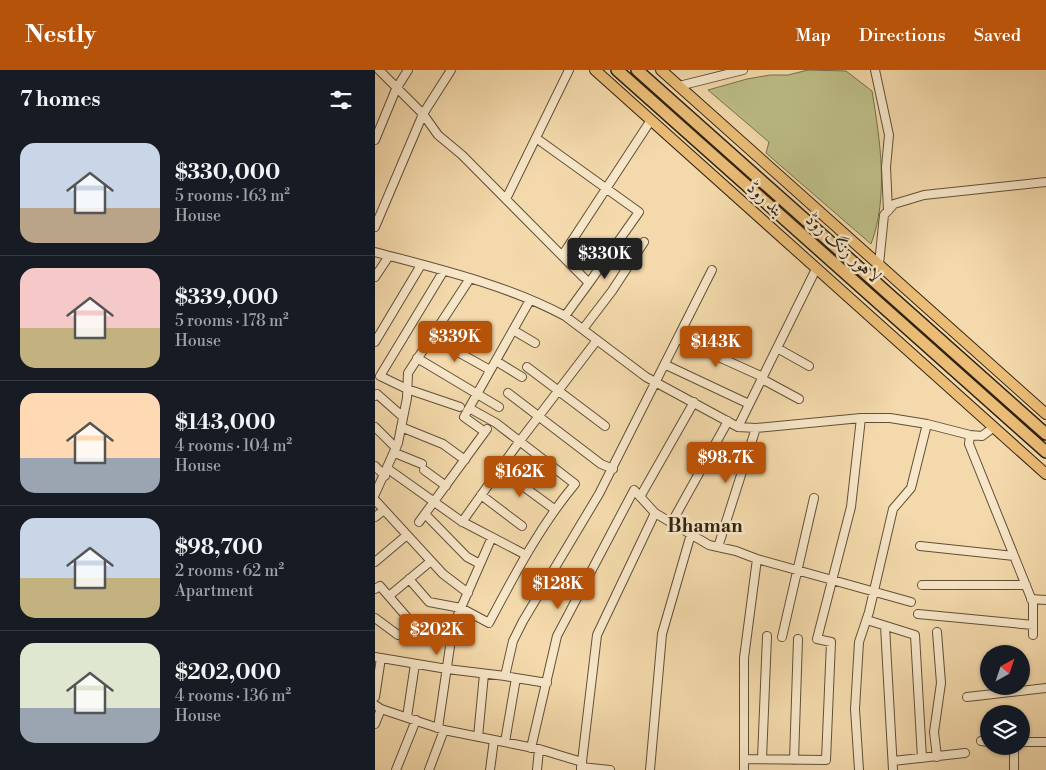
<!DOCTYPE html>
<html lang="en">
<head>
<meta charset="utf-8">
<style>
  :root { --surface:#171b24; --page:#242831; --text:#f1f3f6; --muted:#9ea1a6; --line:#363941; --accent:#b45309 }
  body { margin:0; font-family:"Libre Bodoni",Amiri,serif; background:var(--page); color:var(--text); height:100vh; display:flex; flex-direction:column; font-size:19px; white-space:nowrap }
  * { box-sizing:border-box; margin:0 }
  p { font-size:16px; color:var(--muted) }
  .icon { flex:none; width:28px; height:28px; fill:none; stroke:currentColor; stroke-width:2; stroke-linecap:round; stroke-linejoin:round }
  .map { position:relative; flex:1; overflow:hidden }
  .drawer { display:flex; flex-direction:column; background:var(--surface); width:375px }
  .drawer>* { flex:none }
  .needle { width:32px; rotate:40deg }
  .controls { position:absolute; left:605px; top:575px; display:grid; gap:10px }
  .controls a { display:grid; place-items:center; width:50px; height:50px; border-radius:50%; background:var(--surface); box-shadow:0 1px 4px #0004; font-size:25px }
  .price { position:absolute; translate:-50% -42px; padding:0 11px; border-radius:5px; background:var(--accent); color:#fff; font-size:16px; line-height:32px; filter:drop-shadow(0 1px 2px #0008) }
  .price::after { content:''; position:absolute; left:50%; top:30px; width:15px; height:11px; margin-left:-8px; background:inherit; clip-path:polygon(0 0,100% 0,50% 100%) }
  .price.active { background:#222; color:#fff }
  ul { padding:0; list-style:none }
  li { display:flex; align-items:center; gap:15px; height:125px; padding:0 20px }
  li+li { border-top:1px solid var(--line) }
  li span { display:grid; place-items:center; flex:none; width:140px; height:100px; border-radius:15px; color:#555 }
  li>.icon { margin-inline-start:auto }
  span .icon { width:60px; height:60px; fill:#fffc; stroke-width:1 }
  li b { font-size:21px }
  h2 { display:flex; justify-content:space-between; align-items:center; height:60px; padding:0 20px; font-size:21px }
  header { display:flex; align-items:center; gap:30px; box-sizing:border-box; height:70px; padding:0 25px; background:var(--accent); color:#fff }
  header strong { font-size:24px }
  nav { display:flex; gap:28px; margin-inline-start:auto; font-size:18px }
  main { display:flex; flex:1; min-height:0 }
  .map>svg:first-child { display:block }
  .green { fill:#bebe87; stroke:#76704c }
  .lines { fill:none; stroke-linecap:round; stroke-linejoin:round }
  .minor-casing { stroke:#605038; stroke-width:10 }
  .major-casing { stroke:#2f2312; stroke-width:12 }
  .highway-casing { stroke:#2f2312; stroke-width:14 }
  .minor { stroke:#f7e6c8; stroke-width:8 }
  .major { stroke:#eabc76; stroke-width:10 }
  .highway { stroke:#eabc76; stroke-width:11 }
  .labels { text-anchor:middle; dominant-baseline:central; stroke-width:5; stroke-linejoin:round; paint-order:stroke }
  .street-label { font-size:18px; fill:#2f2312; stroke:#f7e6c8 }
  .neighbourhood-label { font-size:19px; font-weight:bold; fill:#2f2312; stroke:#f7e6c8 }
</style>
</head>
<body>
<header>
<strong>Nestly</strong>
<nav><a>Map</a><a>Directions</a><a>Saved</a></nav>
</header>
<main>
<section class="drawer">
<h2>7 homes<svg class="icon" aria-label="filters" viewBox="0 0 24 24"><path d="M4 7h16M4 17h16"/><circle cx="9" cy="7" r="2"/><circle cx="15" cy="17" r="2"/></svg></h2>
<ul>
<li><span style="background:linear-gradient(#c9d6e8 65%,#b9a48a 0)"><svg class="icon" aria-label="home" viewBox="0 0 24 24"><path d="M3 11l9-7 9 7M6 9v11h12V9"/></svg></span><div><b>$330,000</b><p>5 rooms · 163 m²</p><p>House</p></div></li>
<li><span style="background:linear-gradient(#f6c9c9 60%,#c2b280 0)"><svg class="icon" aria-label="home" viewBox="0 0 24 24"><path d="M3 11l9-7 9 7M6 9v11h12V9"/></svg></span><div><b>$339,000</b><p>5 rooms · 178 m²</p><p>House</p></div></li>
<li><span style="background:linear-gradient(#ffd9b3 65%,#9aa5b1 0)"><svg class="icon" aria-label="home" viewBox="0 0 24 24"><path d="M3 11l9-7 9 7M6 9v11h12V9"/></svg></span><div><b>$143,000</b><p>4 rooms · 104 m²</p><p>House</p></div></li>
<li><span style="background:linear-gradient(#c9d6e8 60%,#c2b280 0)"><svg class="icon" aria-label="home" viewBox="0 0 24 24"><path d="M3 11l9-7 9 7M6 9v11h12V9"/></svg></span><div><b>$98,700</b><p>2 rooms · 62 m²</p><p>Apartment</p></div></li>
<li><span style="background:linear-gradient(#dfe7d0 65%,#9aa5b1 0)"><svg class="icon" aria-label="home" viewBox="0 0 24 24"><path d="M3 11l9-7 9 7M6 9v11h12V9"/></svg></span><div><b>$202,000</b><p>4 rooms · 136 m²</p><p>House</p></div></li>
</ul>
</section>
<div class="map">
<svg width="671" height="700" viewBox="0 0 671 700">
  <rect width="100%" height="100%" fill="#f3d9ab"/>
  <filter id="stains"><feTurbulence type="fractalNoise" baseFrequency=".004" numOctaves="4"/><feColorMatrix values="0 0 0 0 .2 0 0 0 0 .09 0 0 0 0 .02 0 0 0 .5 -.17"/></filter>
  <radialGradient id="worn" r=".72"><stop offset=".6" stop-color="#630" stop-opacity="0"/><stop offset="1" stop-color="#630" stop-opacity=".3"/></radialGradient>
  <!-- green -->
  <path class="green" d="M433,0L471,1L497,21C505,70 514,126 496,174L391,83L394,72L333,20L372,9L395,5H413Z"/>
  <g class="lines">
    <defs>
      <path id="minor" d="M4,0L48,44L63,65L87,85L214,213L190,246
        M500,0L514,65L511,97L513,141
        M304,16L368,0
        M161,68L264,142L214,213
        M0,70L21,19L33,0
        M131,129L194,0
        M0,157L48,44L76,0
        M0,182C64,199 132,215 190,246L271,307L363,357L381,358L486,348H515L552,354L595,365L594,374L658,533V565
        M187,186L276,50
        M504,194L509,145L519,134L549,125L671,112
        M68,202L5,306L32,319L85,337
        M0,207L14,186
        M208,259L237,221L269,172
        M138,260L160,273
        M56,267L115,300
        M304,269L388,307
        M0,272L46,195
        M402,278L434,296
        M42,288L124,337
        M121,291L147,307
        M291,295L374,334
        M152,297L230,356
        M387,309L424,329
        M133,323L226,394L238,399
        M0,326L2,324L28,347
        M0,357L21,378
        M26,357L68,374L90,390
        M363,357L441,199
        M110,362L89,347L155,230
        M595,365L607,366L619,357
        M20,383L47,394
        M0,396L10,406
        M13,399L86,451L151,485
        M125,399L179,439
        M49,400L71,416
        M0,424L23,373L32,328L33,303L94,210
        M106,425L147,456
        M265,427L319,332
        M0,430L68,504L93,523
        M50,444L92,487L105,494
        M0,447L9,440
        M44,452L112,359
        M87,452L144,372L222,270
        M297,452L353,351
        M545,476L639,486
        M343,477L381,358
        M382,489L536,532
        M0,492L32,465
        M34,509L54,532L86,538L114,553C140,504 165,456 200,414L121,353L94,338
        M547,515H651
        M0,519L5,516L37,553
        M14,526L56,491
        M656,529L671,530
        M543,544L658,555
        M0,548L23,565L76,572
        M492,550L540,565L547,688
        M510,556L518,700
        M407,567L439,428
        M0,587L72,599L130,606
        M141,608L172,613
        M0,627L6,588
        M592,627L671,618
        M0,635L6,639L69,660L164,679L207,692
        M32,647L40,594
        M0,654L6,639
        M63,658L78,556L117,467
        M103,667L109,604
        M606,671L614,672
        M130,672L141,608L130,606L138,571L148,551L224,424L337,200
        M646,672H671
        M156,678L182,566L259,420L280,443L334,475L361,481L382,489L369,588V700
        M562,687L559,662L566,613L562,562
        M369,689L451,690L456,572L442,569L476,437L486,348
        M387,689L392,566
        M419,690L423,569
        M518,691L590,683
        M206,697L235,700
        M21,700L41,650
        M54,700L69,660
        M115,700L119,670
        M162,700L164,679
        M206,700L222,565L280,443
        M275,700L287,564L316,464
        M484,700L480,639L484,572L494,542L518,439L536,418L552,354
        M639,700V676"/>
      <path id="major" d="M220,0L671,404
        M286,0L671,344"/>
      <path id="highway" d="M242,0L671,382
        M262,0L671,364"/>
    </defs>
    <!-- minor casing -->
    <use href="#minor" class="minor-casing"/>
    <!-- major casing -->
    <use href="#major" class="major-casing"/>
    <!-- highway casing -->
    <use href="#highway" class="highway-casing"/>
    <!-- minor -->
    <use href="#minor" class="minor"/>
    <!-- major -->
    <use href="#major" class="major"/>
    <!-- highway -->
    <use href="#highway" class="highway"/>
  </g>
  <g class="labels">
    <!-- street labels -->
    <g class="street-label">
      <text transform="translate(390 129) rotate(42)">بند روڈ</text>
      <text transform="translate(468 178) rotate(42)">لاہور رنگ روڈ</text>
    </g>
    <!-- neighbourhood labels -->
    <g class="neighbourhood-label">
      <text x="330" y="456">Bhaman</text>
    </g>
  </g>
  <rect width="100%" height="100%" filter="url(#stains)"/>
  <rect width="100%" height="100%" fill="url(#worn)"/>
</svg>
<div class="controls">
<a><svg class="needle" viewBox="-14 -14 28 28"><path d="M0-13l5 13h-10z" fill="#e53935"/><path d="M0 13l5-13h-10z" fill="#9ea1a6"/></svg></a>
<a><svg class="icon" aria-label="layers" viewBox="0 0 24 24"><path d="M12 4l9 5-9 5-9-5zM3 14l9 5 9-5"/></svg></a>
</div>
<b class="price active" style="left:230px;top:210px">$330K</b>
<b class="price" style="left:80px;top:293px">$339K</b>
<b class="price" style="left:341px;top:298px">$143K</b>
<b class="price" style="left:351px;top:414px">$98.7K</b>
<b class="price" style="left:145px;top:428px">$162K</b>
<b class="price" style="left:183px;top:540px">$128K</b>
<b class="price" style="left:62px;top:586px">$202K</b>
</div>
</main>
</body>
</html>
